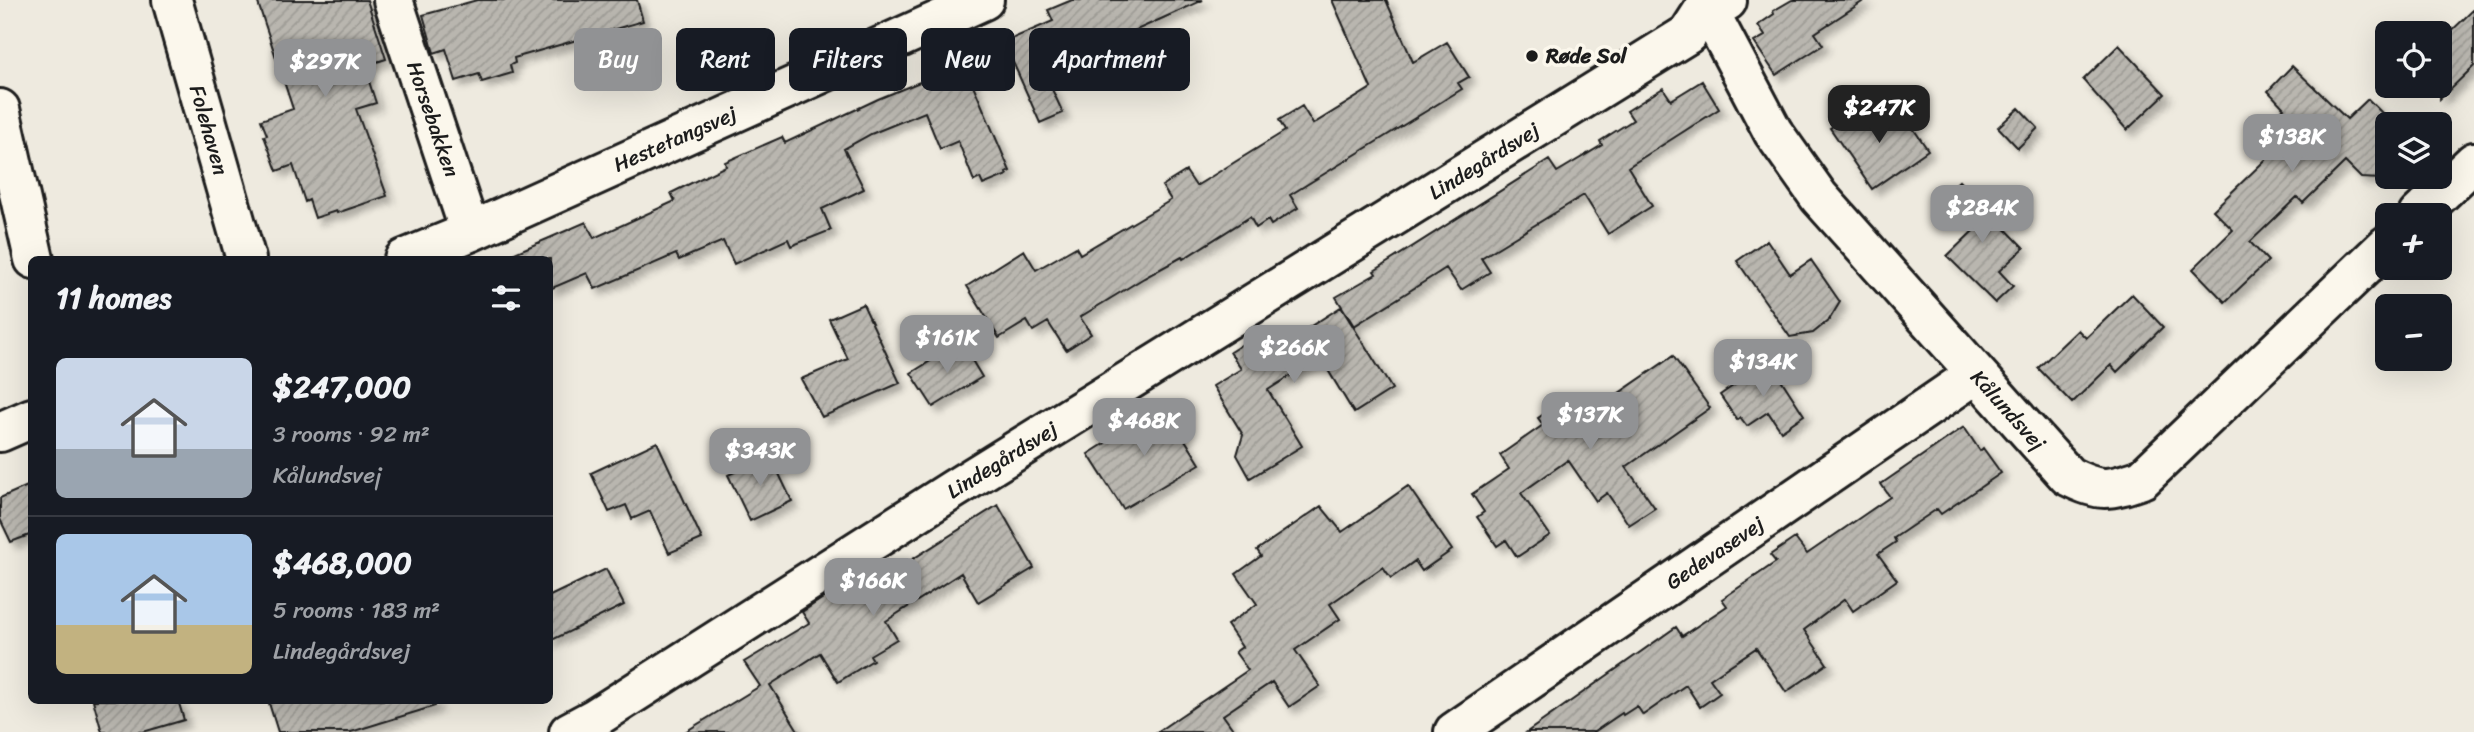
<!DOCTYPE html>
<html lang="en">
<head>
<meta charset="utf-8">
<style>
  :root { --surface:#171b24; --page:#20242c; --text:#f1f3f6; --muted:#9ea1a6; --line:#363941; --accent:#919294 }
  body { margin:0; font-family:Sriracha,sans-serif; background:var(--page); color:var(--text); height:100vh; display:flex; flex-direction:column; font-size:26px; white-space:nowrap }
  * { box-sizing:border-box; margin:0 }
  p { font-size:23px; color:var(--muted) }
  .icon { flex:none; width:38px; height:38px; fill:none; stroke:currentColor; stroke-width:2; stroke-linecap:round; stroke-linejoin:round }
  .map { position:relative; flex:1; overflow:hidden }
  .panel { position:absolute; left:28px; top:256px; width:525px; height:448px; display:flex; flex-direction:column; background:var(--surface); border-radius:10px; box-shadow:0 7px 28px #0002 }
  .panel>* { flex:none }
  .banner { position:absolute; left:574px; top:28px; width:665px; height:63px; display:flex; gap:14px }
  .buttons { position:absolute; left:2375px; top:21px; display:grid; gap:14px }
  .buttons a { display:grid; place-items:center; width:77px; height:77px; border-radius:10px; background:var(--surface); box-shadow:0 7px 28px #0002; font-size:35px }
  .price { position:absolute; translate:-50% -60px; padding:0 16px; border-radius:14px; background:var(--accent); color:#fff; font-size:23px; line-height:46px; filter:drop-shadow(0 2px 4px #0008) }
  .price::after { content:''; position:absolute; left:50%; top:42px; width:21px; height:16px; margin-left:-10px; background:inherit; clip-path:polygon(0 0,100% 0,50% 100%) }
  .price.on { background:#222; color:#fff }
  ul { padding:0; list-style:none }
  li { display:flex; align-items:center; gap:21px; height:175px; padding:0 28px }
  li+li { border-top:2px solid var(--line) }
  li span { display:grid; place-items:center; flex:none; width:196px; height:140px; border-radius:10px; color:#555 }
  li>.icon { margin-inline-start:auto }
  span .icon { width:84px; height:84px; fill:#fffc; stroke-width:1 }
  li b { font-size:30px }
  h2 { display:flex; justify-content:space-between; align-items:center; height:84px; padding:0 28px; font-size:30px }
  .chip { padding:0 24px; border-radius:10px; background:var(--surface); box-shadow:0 7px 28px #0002; font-size:24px; line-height:63px }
  .chip.on { background:var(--accent); color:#fff }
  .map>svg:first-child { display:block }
  .building { fill:url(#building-hatch); stroke:#1c1c1c; stroke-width:2; filter:url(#shadow) }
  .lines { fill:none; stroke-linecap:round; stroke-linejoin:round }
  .minor-casing { stroke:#1c1c1c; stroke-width:44 }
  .minor { stroke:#fbf7ec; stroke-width:38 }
  .poi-dot { fill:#1c1c1c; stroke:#fbf7ec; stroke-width:2.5 }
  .labels { text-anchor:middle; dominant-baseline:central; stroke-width:7; stroke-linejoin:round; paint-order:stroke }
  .poi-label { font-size:21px; font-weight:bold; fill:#1c1c1c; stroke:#fbf7ec; text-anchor:start }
  .street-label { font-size:21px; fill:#1c1c1c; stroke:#fbf7ec }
</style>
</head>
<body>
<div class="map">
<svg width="2474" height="732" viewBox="0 0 2474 732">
  <defs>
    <pattern id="building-hatch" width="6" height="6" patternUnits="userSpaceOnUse" patternTransform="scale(1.75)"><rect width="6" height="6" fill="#b9b6af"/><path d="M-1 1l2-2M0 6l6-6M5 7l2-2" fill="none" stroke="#9e9c96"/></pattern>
    <filter id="shadow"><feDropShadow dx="6" dy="6" stdDeviation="3.5" flood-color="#0004"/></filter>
  </defs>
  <rect width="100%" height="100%" fill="#eeeadf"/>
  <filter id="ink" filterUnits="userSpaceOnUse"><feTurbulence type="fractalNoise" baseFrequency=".0143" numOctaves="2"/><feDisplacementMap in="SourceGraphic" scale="14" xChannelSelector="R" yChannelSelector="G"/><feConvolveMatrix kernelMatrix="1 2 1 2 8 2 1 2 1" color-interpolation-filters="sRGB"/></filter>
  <g filter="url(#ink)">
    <!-- building -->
    <path class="building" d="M257,0H367L386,59L364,66L376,103L356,109L387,196L337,213L336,211L315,218L309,200L305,202L293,165L277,171L264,136L267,135L261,120L293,109Z
      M477,0H637L643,21L514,58L515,63L510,65L512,73L482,82L479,74L456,81L446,49L434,53L423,15Z
      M1072,0H1203L1092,50L1095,57L1039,82L1051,87L1063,113L1040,123L1004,42L1053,21L1048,10Z
      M1332,0H1386L1413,62L1447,42L1469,77L1458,83L1462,89L1290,195L1298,208L1271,225L1268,220L1256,228L1250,217L1183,259L1182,257L1144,278L1080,317L1091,334L1066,350L1048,322L1033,331L1027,321L999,338L967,286L1024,250L1036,270L1076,247L1080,254L1171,200L1162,186L1186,171L1196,186L1285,131L1279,120L1302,106L1313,124L1371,88Z
      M1792,0H1865L1815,33L1823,45L1776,75L1754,42L1765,36L1758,25L1774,14L1773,11Z
      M2474,9V66L2440,99V42Z
      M2119,45L2165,94L2127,130L2083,80Z
      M964,64L1010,171L1006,173L1007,175L983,185L980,178L974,181L958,141L940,149L925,112L871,134L844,149L864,189L822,209L831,230L791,246L788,239L734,264L723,241L679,260L676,254L595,289L587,273L550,289V259H501L586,222L594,238L675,201L671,193L726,166L725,162L782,137L785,143L878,99Z
      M2292,66L2347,119L2368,99L2387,118V143L2381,149V179L2361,178L2345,162L2303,203L2297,197L2250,242L2268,261L2225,302L2193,269L2233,230L2213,210L2283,143L2266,125L2284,108L2268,91Z
      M1702,81L1719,109L1628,167L1652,206L1608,234L1584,195L1481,258L1490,272L1461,290L1446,268L1354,326L1336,297L1376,274L1374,271L1549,160L1557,172L1602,145L1600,141L1633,120L1627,111L1663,88L1671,100Z
      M1899,108L1928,150L1872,189L1830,128L1857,110L1869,128Z
      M2019,108L2038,128L2018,148L1998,127Z
      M1959,181L2024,248L1999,271L2013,286L1995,303L1947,256L1974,230L1943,196Z
      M1767,240L1790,274L1811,260L1840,302L1829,320L1813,333L1790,337L1737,261Z
      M2132,294L2163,327L2117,372L2111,365L2072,403L2038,368L2078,330L2086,338Z
      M863,304L900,383L822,417L801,379L848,359L829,319Z
      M1341,307L1392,389L1354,413L1320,357L1268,390L1302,446L1250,478L1237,455L1243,435L1213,386L1241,369L1230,352L1255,336L1267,354Z
      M961,342L982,377L933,407L911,373Z
      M1673,356L1710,408L1626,467L1655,508L1629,525L1607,493L1596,501L1568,460L1521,493L1550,535L1517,557L1506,540L1497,546L1477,517L1484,512L1472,494L1509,469L1500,455L1543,425L1538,418L1573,394L1587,415Z
      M1769,361L1804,415L1781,431L1768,412L1747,426L1740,417L1737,420L1720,395Z
      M1164,406L1200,464L1123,509L1088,454Z
      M1964,427L1980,451L1983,448L2001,473L1941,514L1937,509L1894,538L1896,542L1878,554L1897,580L1853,611L1845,599L1804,630L1827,664L1786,692L1756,648L1710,679L1720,693L1700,707L1686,685L1643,715L1637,706L1623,715L1622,713L1594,732H1527L1676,627L1682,636L1727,606L1722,599L1776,562L1770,555L1795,538L1807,554L1890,497L1881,484Z
      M657,442L702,539L669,553L650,511L632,519L626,505L609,512L591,473Z
      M770,455L792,501L750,521L728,475Z
      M32,484V534L11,542L0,519V498Z
      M1408,486L1452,550L1422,571L1415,561L1391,578L1383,567L1330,604L1340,619L1295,650L1320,686L1289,707L1272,682L1223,715L1235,732H1157L1248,670L1235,652L1242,647L1227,625L1257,604L1236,574L1261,556L1257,550L1321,506L1342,532Z
      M998,505L1034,568L978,602L961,573L886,621L897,639L870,655L873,660L838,682L820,653L770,685L799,732H685L760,686L744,662L809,623L802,612L837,589L845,602Z
      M606,569L624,605L550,641V596Z
      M93,700H178L184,720L143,732H102Z
      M268,700H435V706L351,732H278Z"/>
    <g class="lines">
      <defs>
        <path id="minor" d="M172,0L246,259
          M393,0L470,232
          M1727,1L1707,7L1773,132L1819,197L2068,476C2101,493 2109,490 2142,479L2387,245
          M0,109L34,259
          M2418,215L2474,162
          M404,259L470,232L984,0
          M0,432L32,418
          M569,732L595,718L954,489L1688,34L1710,0
          M1454,732L1976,374"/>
      </defs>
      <!-- minor casing -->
      <use href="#minor" class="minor-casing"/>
      <!-- minor -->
      <use href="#minor" class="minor"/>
    </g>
  </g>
  <!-- markers -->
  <circle class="poi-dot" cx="1532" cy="56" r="7"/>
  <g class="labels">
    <!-- poi labels -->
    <g class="poi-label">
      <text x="1546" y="56">Røde Sol</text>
    </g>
    <!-- street labels -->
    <g class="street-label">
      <text transform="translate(433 119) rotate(71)">Horsebakken</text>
      <text transform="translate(209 130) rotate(74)">Folehaven</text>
      <text transform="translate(675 139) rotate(-24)">Hestetangsvej</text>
      <text transform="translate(1484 161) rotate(-32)">Lindegårdsvej</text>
      <text transform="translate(2008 410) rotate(48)">Kålundsvej</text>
      <text transform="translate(1002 460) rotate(-32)">Lindegårdsvej</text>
      <text transform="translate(1715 553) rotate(-34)">Gedevasevej</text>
    </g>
  </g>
</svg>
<div class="buttons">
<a><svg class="icon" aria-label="locate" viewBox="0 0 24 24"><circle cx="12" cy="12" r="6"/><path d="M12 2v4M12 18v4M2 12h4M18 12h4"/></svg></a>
<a><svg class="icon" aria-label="layers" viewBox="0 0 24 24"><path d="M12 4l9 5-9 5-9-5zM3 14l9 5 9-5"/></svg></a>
<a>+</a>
<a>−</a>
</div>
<b class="price" style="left:325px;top:99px">$297K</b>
<b class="price on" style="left:1879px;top:145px">$247K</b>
<b class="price" style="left:2292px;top:174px">$138K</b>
<b class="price" style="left:1982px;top:245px">$284K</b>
<b class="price" style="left:947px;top:375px">$161K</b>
<b class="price" style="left:1294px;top:385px">$266K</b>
<b class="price" style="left:1763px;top:399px">$134K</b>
<b class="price" style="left:1590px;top:452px">$137K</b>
<b class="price" style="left:1144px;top:458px">$468K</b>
<b class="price" style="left:760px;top:488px">$343K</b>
<b class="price" style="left:873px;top:618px">$166K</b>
<div class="banner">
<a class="chip on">Buy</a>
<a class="chip">Rent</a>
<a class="chip">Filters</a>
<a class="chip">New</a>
<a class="chip">Apartment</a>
</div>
<section class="panel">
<h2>11 homes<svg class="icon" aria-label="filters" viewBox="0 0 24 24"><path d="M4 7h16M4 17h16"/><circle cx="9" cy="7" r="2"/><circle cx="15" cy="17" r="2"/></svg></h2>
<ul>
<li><span style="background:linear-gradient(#c9d6e8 65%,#9aa5b1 0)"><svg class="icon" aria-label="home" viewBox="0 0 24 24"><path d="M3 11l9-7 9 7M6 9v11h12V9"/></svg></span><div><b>$247,000</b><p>3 rooms · 92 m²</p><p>Kålundsvej</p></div></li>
<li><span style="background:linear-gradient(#a9c7e8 65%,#c2b280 0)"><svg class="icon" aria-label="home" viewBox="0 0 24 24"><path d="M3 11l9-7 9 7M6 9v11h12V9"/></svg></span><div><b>$468,000</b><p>5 rooms · 183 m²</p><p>Lindegårdsvej</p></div></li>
</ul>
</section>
</div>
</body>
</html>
